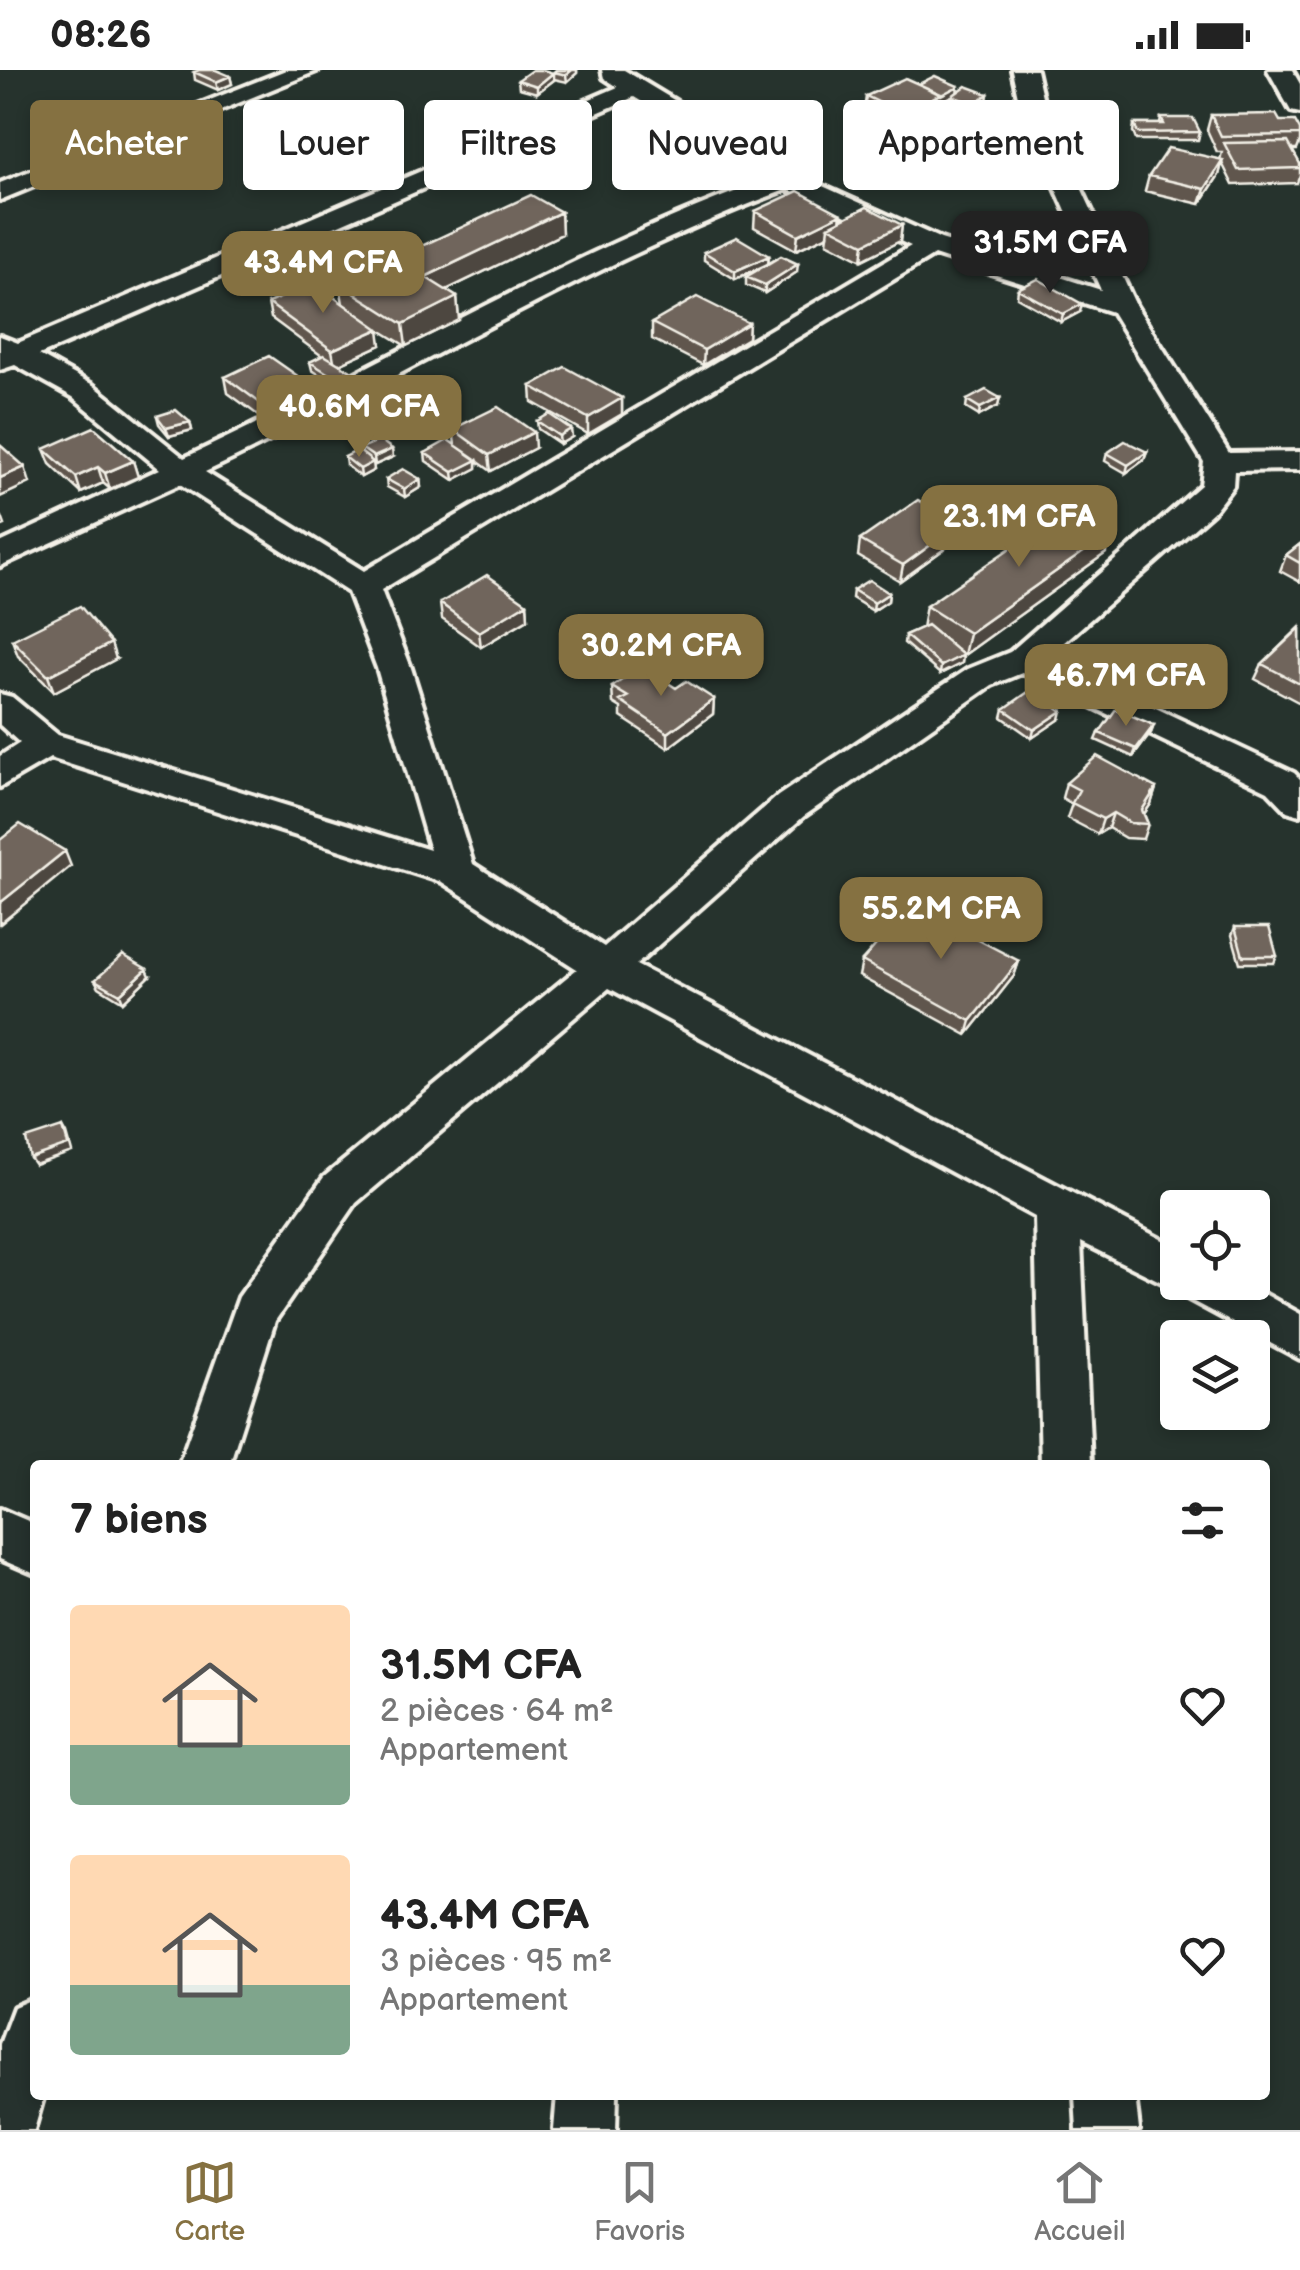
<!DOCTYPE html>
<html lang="fr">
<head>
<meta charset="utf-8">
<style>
  :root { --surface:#fff; --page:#f6f6f6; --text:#222; --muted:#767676; --line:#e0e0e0; --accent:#857141 }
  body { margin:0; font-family:"Balsamiq Sans",sans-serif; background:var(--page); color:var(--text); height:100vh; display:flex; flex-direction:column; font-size:38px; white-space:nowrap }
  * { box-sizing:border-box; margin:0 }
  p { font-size:32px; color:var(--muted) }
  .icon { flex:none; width:55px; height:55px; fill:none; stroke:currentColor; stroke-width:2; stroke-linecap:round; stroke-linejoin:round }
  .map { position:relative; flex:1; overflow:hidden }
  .sheet { position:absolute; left:30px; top:1390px; width:1240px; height:640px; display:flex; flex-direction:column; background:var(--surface); border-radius:10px; box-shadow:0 5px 15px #0003 }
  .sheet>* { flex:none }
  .banner { position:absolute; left:30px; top:30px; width:1240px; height:90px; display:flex; gap:20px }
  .tools { position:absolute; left:1160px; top:1120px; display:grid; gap:20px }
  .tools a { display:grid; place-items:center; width:110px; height:110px; border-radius:10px; background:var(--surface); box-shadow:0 5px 15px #0003; font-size:50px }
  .price { position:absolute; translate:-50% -85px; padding:0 22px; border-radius:20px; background:var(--accent); color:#fff; font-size:32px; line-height:65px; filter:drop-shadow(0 2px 5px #0008) }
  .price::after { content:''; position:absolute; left:50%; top:60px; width:30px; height:22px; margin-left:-15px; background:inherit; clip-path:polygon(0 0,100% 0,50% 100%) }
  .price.selected { background:#222; color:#fff }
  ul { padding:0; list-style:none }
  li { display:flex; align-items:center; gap:30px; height:250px; padding:0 40px }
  li span { display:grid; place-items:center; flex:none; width:280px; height:200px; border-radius:10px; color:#555 }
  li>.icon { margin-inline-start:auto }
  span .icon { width:120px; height:120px; fill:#fffc; stroke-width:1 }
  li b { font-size:42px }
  h2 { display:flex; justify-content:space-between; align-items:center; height:120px; padding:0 40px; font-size:42px }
  .chip { padding:0 35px; border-radius:10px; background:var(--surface); box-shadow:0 5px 15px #0003; font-size:35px; line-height:90px }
  .chip.selected { background:var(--accent); color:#fff }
  .status { display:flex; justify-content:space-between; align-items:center; height:70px; padding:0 50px; background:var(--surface); direction:ltr }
  .status svg { height:28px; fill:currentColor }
  .menu { display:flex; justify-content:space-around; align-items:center; height:140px; border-top:2px solid var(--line); background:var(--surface); font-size:28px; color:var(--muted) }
  .menu a { display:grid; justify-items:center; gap:5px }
  .menu .selected { color:var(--accent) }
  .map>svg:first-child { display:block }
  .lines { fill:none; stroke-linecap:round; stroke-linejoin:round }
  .minor-casing { stroke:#f4f1e8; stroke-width:8 }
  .minor { fill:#26332d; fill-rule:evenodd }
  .wall { fill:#60574e; stroke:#f4f1e8; stroke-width:2.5 }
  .shaded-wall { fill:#4e4740; stroke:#f4f1e8; stroke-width:2.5 }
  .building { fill:#70655b; stroke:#f4f1e8; stroke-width:2.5 }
</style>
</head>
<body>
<div class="status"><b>08:26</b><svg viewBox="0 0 49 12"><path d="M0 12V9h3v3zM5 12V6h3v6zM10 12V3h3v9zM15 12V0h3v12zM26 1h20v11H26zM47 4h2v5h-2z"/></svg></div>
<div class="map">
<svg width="1300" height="2060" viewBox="0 0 1300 2060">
  <rect width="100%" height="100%" fill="#26332d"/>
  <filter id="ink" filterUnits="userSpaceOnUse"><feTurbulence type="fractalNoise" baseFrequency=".01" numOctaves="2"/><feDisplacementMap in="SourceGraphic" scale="20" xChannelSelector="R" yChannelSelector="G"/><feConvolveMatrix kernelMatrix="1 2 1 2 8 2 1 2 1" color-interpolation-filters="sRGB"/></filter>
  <g filter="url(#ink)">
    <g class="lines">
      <defs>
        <path id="minor" d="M286,0H319L0,130V113Z
          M602,0H624L798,105L941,169L1101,220L1021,40L1012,0H1036L1045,40L1136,236L1229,383L1300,382V400L1234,401L1233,416L1213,442L1047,587L1294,703L1300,709V745L1287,741L1268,721L1022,603L992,615L804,746L636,895L1178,1178V1212H1243L1300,1244V1289L1183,1226L1180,1221L1081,1172L1091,1395H1041L1035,1147L609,918L356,1133L275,1251L229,1395H179L239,1227L324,1107L577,899L442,812L50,688L0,717V686L20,673L0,655V624L12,627L58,665L430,780L377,598L348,522L180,414L0,496V473L160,399L73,327L15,295L0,300V266L18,273L618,17L604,8ZM634,27L769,109C566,182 380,297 184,388L93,315L39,285ZM788,119L911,176L364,501L205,402C400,310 586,194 788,119ZM934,185L1112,242L1204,392L1201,415L1010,582L968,599L778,726L604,877L473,794L411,598L381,520Z
          M1268,0H1292L1300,14V43L1291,41Z
          M0,1439L35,1454V1504L0,1489Z
          M35,1928V2025H44L34,2060H0V1974L14,1937Z
          M557,2025H617L616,2060H554Z
          M1075,2025H1135L1139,2060H1077Z"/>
      </defs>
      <!-- minor casing -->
      <use href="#minor" class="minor-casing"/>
      <!-- minor -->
      <use href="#minor" class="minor"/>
    </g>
    <!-- wall -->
    <path class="wall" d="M556,0H577V3L567,12L554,9V2Z
      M194,2L230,6L232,14L218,20L195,10Z
      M518,10H554L537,23L519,18Z
      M919,14L957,22L987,32L973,41L951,34L952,27L940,32L939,39L899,58L864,41L866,26Z
      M1211,45L1280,51L1300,60V72L1297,80H1292L1300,94V105L1297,113L1233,115L1222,93L1219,105L1200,134L1145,121L1149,106L1220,90L1222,82H1217L1207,60Z
      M1161,48L1200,62L1198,70H1136L1133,62L1134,54H1160Z
      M755,141L841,144L840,151L902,155L900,171L862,190L827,172L828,165L796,180L754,157Z
      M561,142L562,164L446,220L457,228L459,250L406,276L378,259L381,275L339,294L354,303L356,311L342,319L312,300L310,292L322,286L271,248L268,233L343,234L340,214Z
      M704,182L769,186L768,194L735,209L704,190Z
      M797,202L765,223L746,215V207Z
      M1018,219L1080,242L1061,252L1017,227Z
      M652,253H749L748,268L703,295L652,269Z
      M225,307L312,316L315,332L270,354L228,323Z
      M531,316L622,328V344L588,364L532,332Z
      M1000,328L998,336L979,346L966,338L967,330Z
      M157,346L190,352L192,360L169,366L159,354Z
      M537,351L572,367L560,374L538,359Z
      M453,359L535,378L491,401L477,391V398L454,410L426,391L425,383L455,375Z
      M361,378L393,387L375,395L373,394L374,400L361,407L346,395L345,387L362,384Z
      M44,379L133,391L138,407L110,419L103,413L81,423L50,394Z
      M1147,382L1144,390L1126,403L1105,391L1107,383Z
      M386,409H420L421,417L405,427L387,417Z
      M961,453L958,469L900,511L858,486L860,470Z
      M1300,474V512L1280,501L1286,485Z
      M1106,483L964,585L960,582L963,585L962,593L940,604L904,573L905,565L922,558L926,536Z
      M853,520L889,523L888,531L873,541L852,528Z
      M440,533H527L528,549L481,577L442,549Z
      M1300,557V633L1255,609L1262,594Z
      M12,570L116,589L54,622L18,586Z
      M612,617L676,618L714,629L713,644L668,678L621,647V638L613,633Z
      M1004,639L1060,649L1032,668L1002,647Z
      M1154,655L1151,663L1133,687L1096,670L1099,663Z
      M1066,713L1156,718L1151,734L1144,744L1148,754L1143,769L1125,768L1108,758L1098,764L1067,748L1072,734L1062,728Z
      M1235,857L1277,886L1274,893H1240L1232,865Z
      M862,891H1019L1014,906L967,965L859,906Z
      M150,906L123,932L99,917L95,910Z"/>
    <!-- shaded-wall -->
    <path class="shaded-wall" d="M572,0H577V3L567,12L566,5Z
      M553,3L554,10L537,23V16Z
      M230,6L232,14L218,20L216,12Z
      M958,16L957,24L940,32L939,39L899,58L901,43Z
      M988,24L987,32L973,41L974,34Z
      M1223,90L1219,105L1200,134L1205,119Z
      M561,142L562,164L440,223L425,207Z
      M841,144L839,160L829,156L828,165L796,180L798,165Z
      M902,155L900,171L862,190L864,174Z
      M769,186L768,194L735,209V201Z
      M798,194L797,202L765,223V215Z
      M457,227L459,250L406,276L403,254Z
      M1082,234L1080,242L1061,252L1063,244Z
      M749,253L748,268L703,295L704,280Z
      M379,259L381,275L335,296L332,280Z
      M354,303L356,311L342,319L340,311Z
      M312,316L315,332L270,354L267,338Z
      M622,328V344L588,364V348Z
      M1000,328L998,336L979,346L980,338Z
      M190,352L192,360L169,366L166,358Z
      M571,359L572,367L560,374L559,366Z
      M534,362L535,378L491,401L489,385Z
      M392,379L393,387L375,395L374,387Z
      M1147,382L1144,390L1126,403L1128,395Z
      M477,390V398L454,410L453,402Z
      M133,391L138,407L110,419L105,403Z
      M373,392L374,400L361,407L360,399Z
      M25,397L30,413L0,427V408Z
      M98,397L103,413L81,423L76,407Z
      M420,409L421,417L405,427L404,419Z
      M2,447L5,455L0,457V448Z
      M961,453L958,469L900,511L903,495Z
      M1113,461L1106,483L964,585L969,563Z
      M889,523L888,531L873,541L874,533Z
      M527,533L528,549L481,577L479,562Z
      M111,573L116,589L54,622L48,606Z
      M963,585L962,593L940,604L941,596Z
      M714,629L713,644L668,678V663Z
      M1062,641L1060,649L1032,668L1034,660Z
      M1154,655L1151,663L1133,687L1136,679Z
      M1156,718L1151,734L1136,755L1142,740Z
      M1113,743L1108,758L1098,764L1103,749Z
      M65,781L71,796L0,854V833Z
      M1019,891L1014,906L967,965L971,951Z
      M147,899L150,906L123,932L120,924Z
      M63,1057L67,1064L72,1082L35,1095L30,1088Z"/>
    <!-- building -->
    <path class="building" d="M199,0H216L230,6L216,12L194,2Z
      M532,0H543L553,3L537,16L518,10Z
      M556,0H572L566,5L554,2Z
      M935,6L958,16L941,25L919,14Z
      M905,8L941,24L901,43L866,26Z
      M966,16L988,24L974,34L952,26Z
      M1276,44L1280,51H1295L1300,60V65L1221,66L1211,45Z
      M1161,48H1193L1200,62L1138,63L1134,54H1164Z
      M1288,72L1300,94V98L1238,100L1224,73Z
      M1168,78L1223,90L1205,119L1149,106Z
      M798,121L841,144L798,165L755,141Z
      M531,125L561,142L425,207L457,227L403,254L340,214Z
      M867,137L902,155L864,174L829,156Z
      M737,167L769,186L735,201L704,182Z
      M781,186L798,194L765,215L746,207Z
      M1038,209L1082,234L1063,244L1018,219Z
      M314,213L379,259L332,280L268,233Z
      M697,227L749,253L704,280L652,253Z
      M324,285L354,303L340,311L310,292Z
      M269,286L312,316L267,338L225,307Z
      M565,297L622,328L588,348L531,316Z
      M986,320L1000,328L980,338L967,330Z
      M498,337L534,362L489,385L453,359Z
      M176,340L190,352L166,358L157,346Z
      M549,344L571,359L559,366L537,351Z
      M94,357L133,391L105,403L98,397L76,407L44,379Z
      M380,370L392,379L374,387L361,378Z
      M448,370L477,390L453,402L425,383Z
      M1125,371L1147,382L1128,395L1107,383Z
      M0,375L25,397L0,408Z
      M358,380L373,392L360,399L345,387Z
      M403,399L420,409L404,419L386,409Z
      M918,430L961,453L903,495L860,470Z
      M1070,437L1113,461L969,563L926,536Z
      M1300,474V493L1286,485Z
      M487,505L527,533L479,562L440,533Z
      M869,510L889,523L874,533L853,520Z
      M80,536L111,573L48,606L12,570Z
      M927,555L963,585L941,596L905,565Z
      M1300,558V614L1262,594Z
      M642,596L676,618L686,611L714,629L668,663L620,631L628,627L612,617Z
      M1031,620L1062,641L1034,660L1004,639Z
      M1116,639L1154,655L1136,679L1099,663Z
      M1097,686L1156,718L1142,740L1148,754L1130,753L1113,743L1103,749L1072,733L1079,720L1066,713Z
      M20,754L65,781L0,833V770Z
      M911,835L1019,891L971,951L862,891Z
      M1235,857H1269L1277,886H1243Z
      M123,885L147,899L120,924L95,910Z
      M63,1057L68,1075L30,1088L26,1069Z"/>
  </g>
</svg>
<div class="tools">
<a><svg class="icon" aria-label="locate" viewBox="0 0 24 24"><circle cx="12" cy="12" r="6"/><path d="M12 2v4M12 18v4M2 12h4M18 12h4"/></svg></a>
<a><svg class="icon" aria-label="layers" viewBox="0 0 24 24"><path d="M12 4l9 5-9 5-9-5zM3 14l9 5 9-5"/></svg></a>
</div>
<b class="price selected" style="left:1050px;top:226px">31.5M CFA</b>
<b class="price" style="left:323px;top:246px">43.4M CFA</b>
<b class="price" style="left:359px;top:390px">40.6M CFA</b>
<b class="price" style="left:1019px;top:500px">23.1M CFA</b>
<b class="price" style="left:661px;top:629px">30.2M CFA</b>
<b class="price" style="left:1126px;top:659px">46.7M CFA</b>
<b class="price" style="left:941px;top:892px">55.2M CFA</b>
<div class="banner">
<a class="chip selected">Acheter</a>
<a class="chip">Louer</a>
<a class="chip">Filtres</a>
<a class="chip">Nouveau</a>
<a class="chip">Appartement</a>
</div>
<section class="sheet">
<h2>7 biens<svg class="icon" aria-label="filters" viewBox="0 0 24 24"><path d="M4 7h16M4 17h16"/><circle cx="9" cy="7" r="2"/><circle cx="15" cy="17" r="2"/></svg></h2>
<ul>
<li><span style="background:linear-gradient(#ffd9b3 70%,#7fa58c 0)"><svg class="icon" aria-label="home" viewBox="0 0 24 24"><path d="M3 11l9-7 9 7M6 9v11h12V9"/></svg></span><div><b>31.5M CFA</b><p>2 pièces · 64 m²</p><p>Appartement</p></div><svg class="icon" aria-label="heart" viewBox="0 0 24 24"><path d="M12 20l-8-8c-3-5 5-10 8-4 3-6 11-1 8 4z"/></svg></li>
<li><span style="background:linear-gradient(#ffd9b3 65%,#7fa58c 0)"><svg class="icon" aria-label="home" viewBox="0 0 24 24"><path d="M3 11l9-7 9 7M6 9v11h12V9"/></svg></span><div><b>43.4M CFA</b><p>3 pièces · 95 m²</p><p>Appartement</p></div><svg class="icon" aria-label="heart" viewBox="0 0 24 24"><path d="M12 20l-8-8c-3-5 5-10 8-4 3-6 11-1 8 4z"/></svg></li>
</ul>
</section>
</div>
<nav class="menu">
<a class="selected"><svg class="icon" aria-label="map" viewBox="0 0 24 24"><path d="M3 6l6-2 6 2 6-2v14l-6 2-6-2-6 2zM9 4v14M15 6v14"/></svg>Carte</a>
<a><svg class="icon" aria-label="saved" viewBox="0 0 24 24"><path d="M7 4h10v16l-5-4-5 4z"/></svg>Favoris</a>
<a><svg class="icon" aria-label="home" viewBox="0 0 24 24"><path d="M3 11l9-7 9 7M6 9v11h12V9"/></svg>Accueil</a>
</nav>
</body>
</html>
